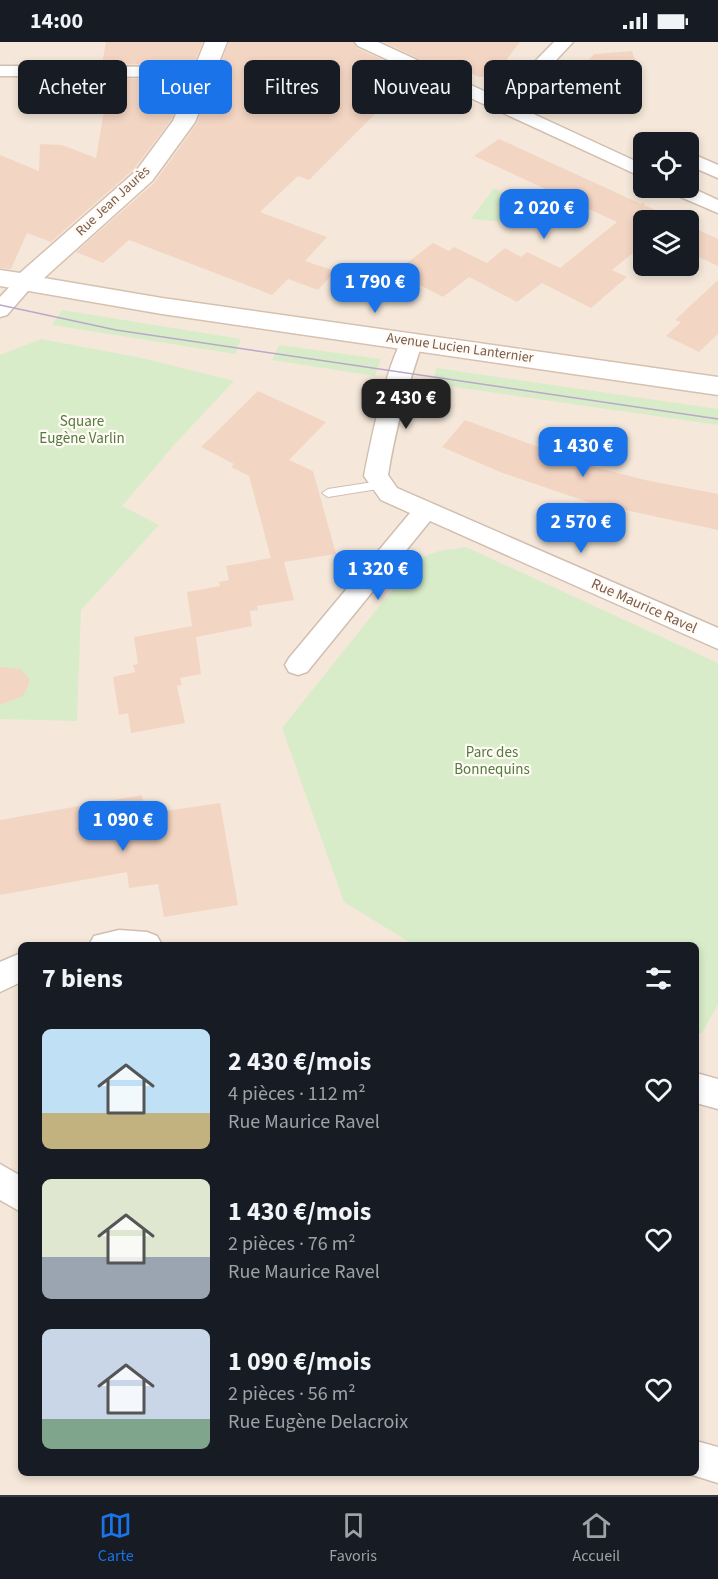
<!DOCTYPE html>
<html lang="fr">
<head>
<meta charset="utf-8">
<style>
  :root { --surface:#171b24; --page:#242831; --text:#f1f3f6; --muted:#9ea1a6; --line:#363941; --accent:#1a73e8 }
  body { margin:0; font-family:"Source Sans 3",sans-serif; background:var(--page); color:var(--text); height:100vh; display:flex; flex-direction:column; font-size:22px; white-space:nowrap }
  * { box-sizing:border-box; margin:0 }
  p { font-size:20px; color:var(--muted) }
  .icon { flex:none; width:33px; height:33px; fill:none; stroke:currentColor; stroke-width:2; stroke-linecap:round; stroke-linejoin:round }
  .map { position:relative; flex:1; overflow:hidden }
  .panel { position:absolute; left:18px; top:900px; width:681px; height:534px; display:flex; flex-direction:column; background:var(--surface); border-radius:9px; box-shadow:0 3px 9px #0003 }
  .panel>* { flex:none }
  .banner { position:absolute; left:18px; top:18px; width:682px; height:54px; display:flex; gap:12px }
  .buttons { position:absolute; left:633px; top:90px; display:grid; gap:12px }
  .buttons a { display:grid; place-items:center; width:66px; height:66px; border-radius:9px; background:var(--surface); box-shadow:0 3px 9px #0003; font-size:30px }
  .price { position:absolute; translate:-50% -51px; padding:0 14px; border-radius:12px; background:var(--accent); color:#fff; font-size:20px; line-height:39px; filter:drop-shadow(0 2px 3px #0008) }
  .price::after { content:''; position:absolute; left:50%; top:36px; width:18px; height:14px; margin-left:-9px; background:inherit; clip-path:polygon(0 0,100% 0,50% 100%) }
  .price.current { background:#222; color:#fff }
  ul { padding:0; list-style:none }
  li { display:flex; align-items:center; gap:18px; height:150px; padding:0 24px }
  li span { display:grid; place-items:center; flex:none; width:168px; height:120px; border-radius:9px; color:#555 }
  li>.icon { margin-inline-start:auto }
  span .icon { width:72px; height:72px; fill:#fffc; stroke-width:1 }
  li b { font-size:26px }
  h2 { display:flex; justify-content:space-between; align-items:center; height:72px; padding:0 24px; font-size:26px }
  .tag { padding:0 21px; border-radius:9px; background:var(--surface); box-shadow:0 3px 9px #0003; font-size:21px; line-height:54px }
  .tag.current { background:var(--accent); color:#fff }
  .status { display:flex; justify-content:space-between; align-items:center; height:42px; padding:0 30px; background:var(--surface); direction:ltr }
  .status svg { height:16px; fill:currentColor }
  .dock { display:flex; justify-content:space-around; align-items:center; height:84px; border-top:2px solid var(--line); background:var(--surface); font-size:16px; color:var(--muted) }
  .dock a { display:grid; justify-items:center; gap:3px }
  .dock .current { color:var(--accent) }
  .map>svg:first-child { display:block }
  .residential { fill:#f5e8da; fill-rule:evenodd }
  .green { fill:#d8ecc9 }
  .building { fill:#f3d5c3 }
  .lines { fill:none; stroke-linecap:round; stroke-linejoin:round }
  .lane-casing { stroke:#d1beb0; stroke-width:2 }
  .street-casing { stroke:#d1beb0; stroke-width:3 }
  .secondary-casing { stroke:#d6c0b0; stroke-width:3 }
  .lane { fill:#fff; fill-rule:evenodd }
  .street { fill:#fff; fill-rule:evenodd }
  .secondary { fill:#fff; fill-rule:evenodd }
  .tram { stroke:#b9a8c9; stroke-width:1.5 }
  .labels { text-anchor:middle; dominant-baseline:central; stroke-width:4.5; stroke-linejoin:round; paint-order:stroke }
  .far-street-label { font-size:14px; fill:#7a5c4d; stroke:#fffaf3 }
  .park-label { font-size:15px; fill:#537a41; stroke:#fffaf3 }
  .street-label { font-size:15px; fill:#7a5c4d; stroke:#fffaf3 }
</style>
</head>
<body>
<div class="status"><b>14:00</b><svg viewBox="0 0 49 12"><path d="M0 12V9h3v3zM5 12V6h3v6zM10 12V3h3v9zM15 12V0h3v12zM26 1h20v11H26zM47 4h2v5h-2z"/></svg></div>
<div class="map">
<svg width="718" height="1453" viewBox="0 0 718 1453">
  <rect width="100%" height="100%" fill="#fdf6ec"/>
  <!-- residential -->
  <path class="residential" d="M0,0H718V1453H0ZM644,100H688V146H644ZM644,178H688V224H644ZM21,903H696V1431H21Z"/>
  <!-- green -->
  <path class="green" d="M494,146L550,172L545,180L534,183L471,177Z
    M62,268L241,297L235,312L52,283Z
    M41,297L142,316L234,339L174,403L122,464L159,483L81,568L77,679L0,677V313Z
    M279,303L381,317L375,334L272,318Z
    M436,326L718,367V383L433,342Z
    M466,505L718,621V962L702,991H696V903H414L344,860L282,686L417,517L439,509Z"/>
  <!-- building -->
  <path class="building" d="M106,0H203L193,23L102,22Z
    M229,0H353L357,6L398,25L370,64L381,66L309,138L298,134L260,170L327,195L305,219L335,229L318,248L288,237L272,253L129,198L103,221L76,210L154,141L197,81Z
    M383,0H520L494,34L479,35L460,26L454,33Z
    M632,9L640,34L612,61L564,46L594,12Z
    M99,37H188L171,78L134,127L51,200L27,191L11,227L0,226V113L39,129L40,102L62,103L96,116L108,45H97Z
    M499,97L641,162L644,160V163L678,178H644V202L612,228L627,235L591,266L542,241L517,260L469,235L443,255L395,230L433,201L449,209L454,205L487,221L505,206L521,215L527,210L560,226L617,180L474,114Z
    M688,183L718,197V224L688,210Z
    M718,238V292L699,310L666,294L681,280L675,278Z
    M258,349L326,380L289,418L313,429L336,512L284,520L294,558L257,564L258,568L250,569L252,584L196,595L201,632L180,636L182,643L177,644L185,681L131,691L128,671L119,673L113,635L135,630L133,623L138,622L134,595L192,584L187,550L220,544L219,540L229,538L226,524L271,516L249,434L231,425L234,422L201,405Z
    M465,378L587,423L645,438L718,452V488L588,460L500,430L442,405Z
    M0,625L20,627L29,636V642L23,654L0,663Z
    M142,753L145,772L220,761L238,863L164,875L158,842L129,846L127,830L0,853V778Z"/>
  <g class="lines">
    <defs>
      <path id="lane" d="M380,439L384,440L386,443L384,446L328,455L322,451L328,447Z"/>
      <path id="street" d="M355,0H378L499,56L554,0H573L514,63L644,123V136L358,4Z
        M0,24L204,25L213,30L204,35L0,34Z
        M688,110L718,123V136L688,123Z
        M688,144L718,158V171L669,150L666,146Z
        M25,234L32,236L35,241L7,273L0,275V255L18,236Z
        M412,292L420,294L423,299C408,343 395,387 388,433L397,446L718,586V607L430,479L307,630L298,633L289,630L285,623L289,616L410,471L381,458L364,434C371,398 386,324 404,294Z
        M119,888L147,890L157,894L162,903H89L94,894Z
        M21,911V940L0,950V920Z
        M696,1031L718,1037V1067L696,1061Z
        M0,1122L21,1134V1170L0,1158Z
        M696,1399L718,1405V1441L686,1431H696Z"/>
      <path id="secondary" d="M205,0H227L195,80L152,139L44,236L162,256L718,335V353L162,272L0,244V228L20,231L136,129L173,79Z"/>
    </defs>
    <!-- lane casing -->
    <use href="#lane" class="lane-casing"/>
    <!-- street casing -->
    <use href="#street" class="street-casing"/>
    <!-- secondary casing -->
    <use href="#secondary" class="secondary-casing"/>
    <!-- lane -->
    <use href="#lane" class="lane"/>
    <!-- street -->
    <use href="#street" class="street"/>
    <!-- secondary -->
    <use href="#secondary" class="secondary"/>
    <!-- tram -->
    <path class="tram" d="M0,263L116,288L718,377"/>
  </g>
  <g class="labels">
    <!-- far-street labels -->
    <g class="far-street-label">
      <text transform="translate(113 159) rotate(-43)">Rue Jean Jaurès</text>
      <text transform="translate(460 306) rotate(8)">Avenue Lucien Lanternier</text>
    </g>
    <!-- park labels -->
    <g class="park-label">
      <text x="82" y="379">Square<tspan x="82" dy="17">Eugène Varlin</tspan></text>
      <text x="492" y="710">Parc des<tspan x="492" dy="17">Bonnequins</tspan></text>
    </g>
    <!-- street labels -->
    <g class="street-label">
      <text transform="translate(644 564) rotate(24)">Rue Maurice Ravel</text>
    </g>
  </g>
</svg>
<div class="buttons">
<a><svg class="icon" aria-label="locate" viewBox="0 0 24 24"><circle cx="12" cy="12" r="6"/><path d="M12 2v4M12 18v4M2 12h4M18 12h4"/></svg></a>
<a><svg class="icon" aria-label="layers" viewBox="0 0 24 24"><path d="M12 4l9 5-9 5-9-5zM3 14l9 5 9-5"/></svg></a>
</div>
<b class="price" style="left:544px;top:198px">2 020 €</b>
<b class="price" style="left:375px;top:272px">1 790 €</b>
<b class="price current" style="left:406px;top:388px">2 430 €</b>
<b class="price" style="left:583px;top:436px">1 430 €</b>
<b class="price" style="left:581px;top:512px">2 570 €</b>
<b class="price" style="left:378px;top:559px">1 320 €</b>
<b class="price" style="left:123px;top:810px">1 090 €</b>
<div class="banner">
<a class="tag">Acheter</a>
<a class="tag current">Louer</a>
<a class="tag">Filtres</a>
<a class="tag">Nouveau</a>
<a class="tag">Appartement</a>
</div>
<section class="panel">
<h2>7 biens<svg class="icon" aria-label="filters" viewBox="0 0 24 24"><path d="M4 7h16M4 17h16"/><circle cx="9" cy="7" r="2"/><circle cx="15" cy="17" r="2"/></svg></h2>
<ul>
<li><span style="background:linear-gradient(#bfe0f5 70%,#c2b280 0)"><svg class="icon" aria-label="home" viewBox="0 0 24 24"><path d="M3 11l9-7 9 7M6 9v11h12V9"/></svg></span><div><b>2 430 €/mois</b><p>4 pièces · 112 m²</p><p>Rue Maurice Ravel</p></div><svg class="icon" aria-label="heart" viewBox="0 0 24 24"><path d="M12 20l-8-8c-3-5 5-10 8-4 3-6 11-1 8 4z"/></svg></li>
<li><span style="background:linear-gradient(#dfe7d0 65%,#9aa5b1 0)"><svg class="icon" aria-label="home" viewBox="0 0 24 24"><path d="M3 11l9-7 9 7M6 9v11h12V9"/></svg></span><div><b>1 430 €/mois</b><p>2 pièces · 76 m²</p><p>Rue Maurice Ravel</p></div><svg class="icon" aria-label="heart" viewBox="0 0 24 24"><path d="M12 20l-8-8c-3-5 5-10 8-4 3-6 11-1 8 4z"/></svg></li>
<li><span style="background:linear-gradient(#c9d6e8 75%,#7fa58c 0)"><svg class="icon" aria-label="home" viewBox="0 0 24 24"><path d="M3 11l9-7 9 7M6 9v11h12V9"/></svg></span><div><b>1 090 €/mois</b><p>2 pièces · 56 m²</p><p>Rue Eugène Delacroix</p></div><svg class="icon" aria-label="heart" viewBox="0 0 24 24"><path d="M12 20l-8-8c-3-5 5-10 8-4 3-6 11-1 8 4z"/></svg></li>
</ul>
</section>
</div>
<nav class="dock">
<a class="current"><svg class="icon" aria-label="map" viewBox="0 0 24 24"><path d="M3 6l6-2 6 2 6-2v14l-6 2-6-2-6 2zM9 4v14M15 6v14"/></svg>Carte</a>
<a><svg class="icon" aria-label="saved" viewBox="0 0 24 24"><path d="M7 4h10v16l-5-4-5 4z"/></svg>Favoris</a>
<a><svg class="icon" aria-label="home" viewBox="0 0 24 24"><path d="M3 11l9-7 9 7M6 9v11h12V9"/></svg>Accueil</a>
</nav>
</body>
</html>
